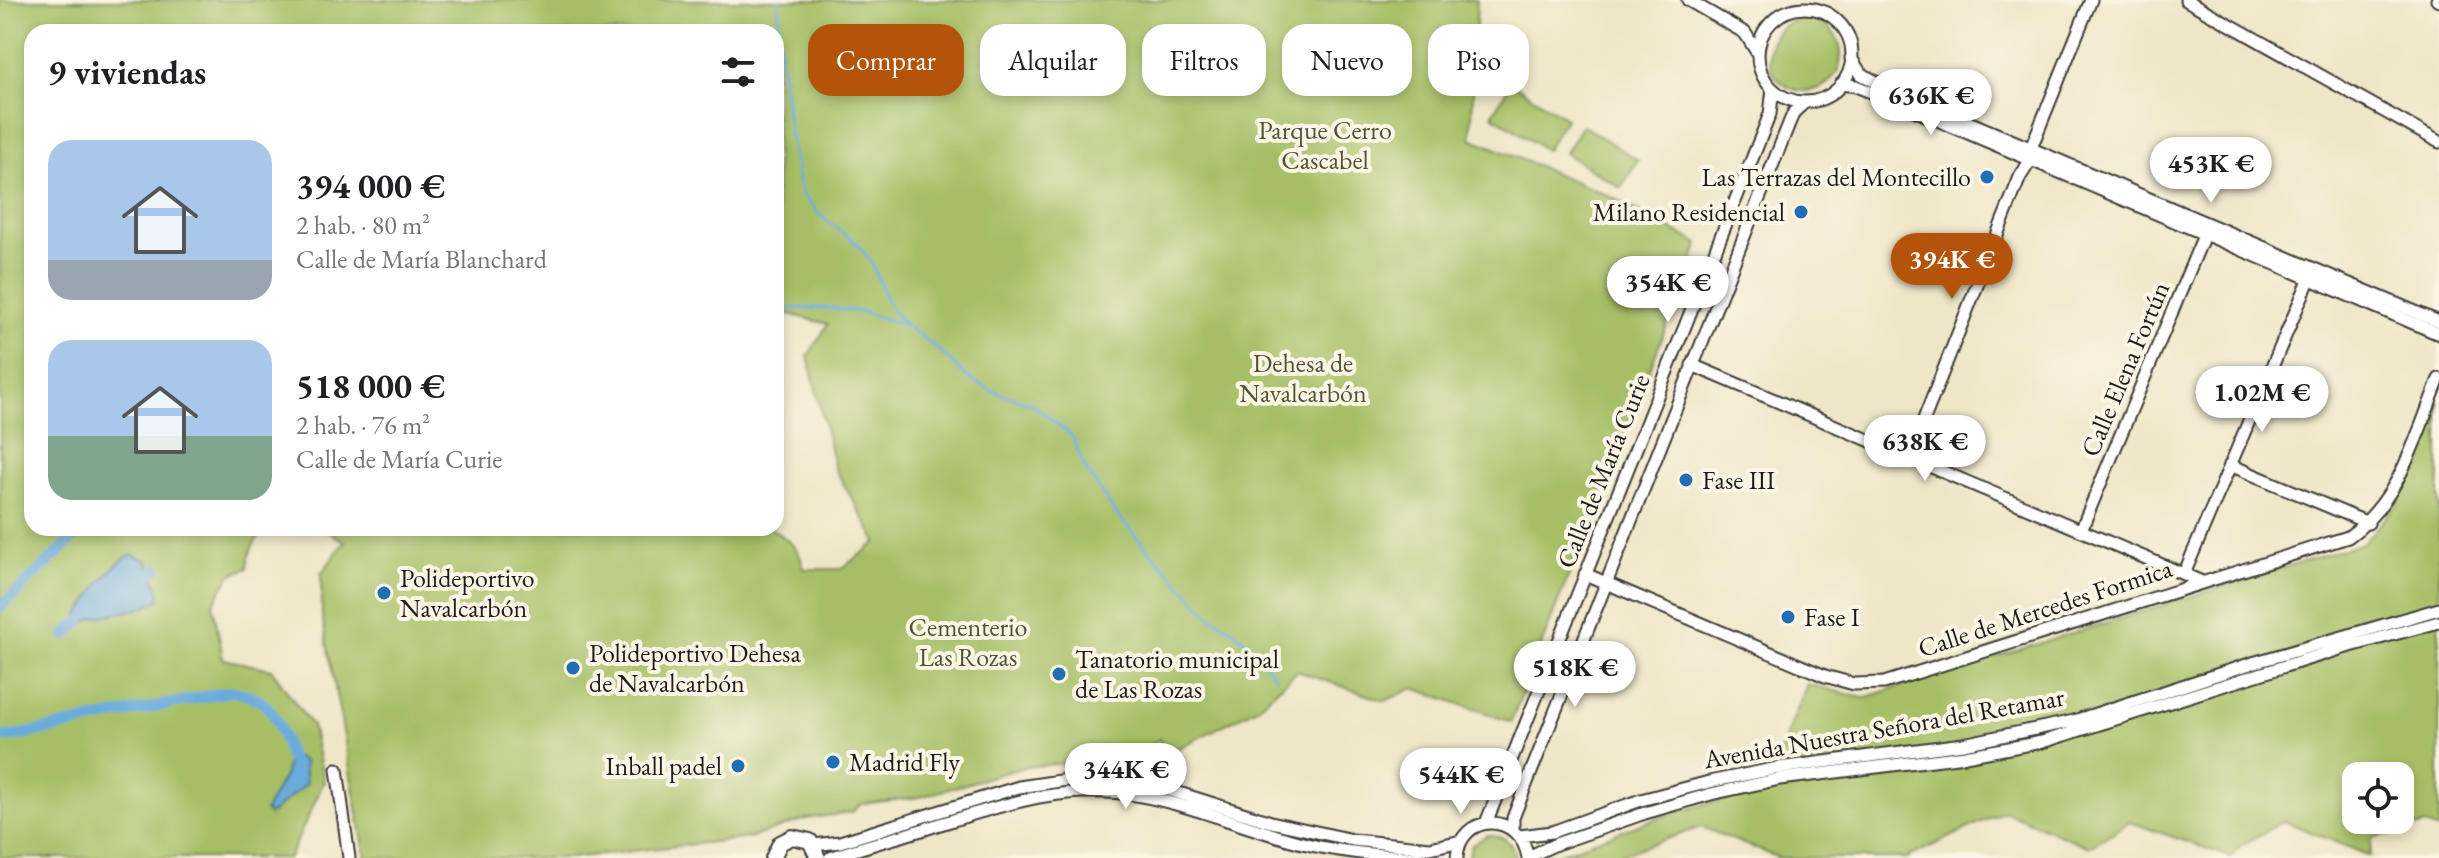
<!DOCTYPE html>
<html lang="es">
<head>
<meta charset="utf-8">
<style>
  :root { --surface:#fff; --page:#f6f6f6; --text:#202124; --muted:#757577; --accent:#b45309 }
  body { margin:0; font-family:"EB Garamond",serif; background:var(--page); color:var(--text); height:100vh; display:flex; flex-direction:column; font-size:30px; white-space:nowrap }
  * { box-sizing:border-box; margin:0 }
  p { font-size:26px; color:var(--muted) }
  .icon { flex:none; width:44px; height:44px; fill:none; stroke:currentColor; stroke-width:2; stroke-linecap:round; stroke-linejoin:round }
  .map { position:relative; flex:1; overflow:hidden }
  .panel { position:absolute; left:24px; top:24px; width:760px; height:512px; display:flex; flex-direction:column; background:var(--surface); border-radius:24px; box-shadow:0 4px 12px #0003 }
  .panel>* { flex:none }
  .hud { position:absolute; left:808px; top:24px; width:760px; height:72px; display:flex; gap:16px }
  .controls { position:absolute; left:2342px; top:762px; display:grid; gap:16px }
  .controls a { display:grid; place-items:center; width:72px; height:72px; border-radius:16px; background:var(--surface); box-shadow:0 4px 12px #0003; font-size:40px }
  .price { position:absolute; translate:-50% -68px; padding:0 18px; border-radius:28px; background:#fff; color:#222; font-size:26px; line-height:52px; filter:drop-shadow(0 2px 4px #0008) }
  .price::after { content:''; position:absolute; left:50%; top:48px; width:24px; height:18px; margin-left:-12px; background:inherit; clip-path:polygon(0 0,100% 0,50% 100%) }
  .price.on { background:var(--accent); color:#fff }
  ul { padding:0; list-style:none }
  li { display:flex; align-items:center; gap:24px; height:200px; padding:0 24px }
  li span { display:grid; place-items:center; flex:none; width:224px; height:160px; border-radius:24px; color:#555 }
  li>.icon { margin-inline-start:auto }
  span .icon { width:96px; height:96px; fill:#fffc; stroke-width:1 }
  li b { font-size:34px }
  h2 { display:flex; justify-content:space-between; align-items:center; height:96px; padding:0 24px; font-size:34px }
  .pill { padding:0 28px; border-radius:24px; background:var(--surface); box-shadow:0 4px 12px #0003; font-size:28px; line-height:72px }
  .pill.on { background:var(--accent); color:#fff }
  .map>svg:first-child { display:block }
  .green { fill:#a6bf65; stroke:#616e40; stroke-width:2; fill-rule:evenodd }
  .water { fill:#69abdd; stroke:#42647c; stroke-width:2 }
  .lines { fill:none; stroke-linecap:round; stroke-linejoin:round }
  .stream { stroke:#69abdd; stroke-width:3 }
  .canal { stroke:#69abdd; stroke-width:11 }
  .minor-casing { stroke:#3c3a36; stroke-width:15 }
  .tertiary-casing { stroke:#3c3a36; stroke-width:18 }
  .minor { stroke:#fff; stroke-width:11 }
  .tertiary { stroke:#fff; stroke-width:14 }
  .poi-dot { fill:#1f6fb2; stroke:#fcf5e5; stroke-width:3 }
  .labels { text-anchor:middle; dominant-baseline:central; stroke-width:8; stroke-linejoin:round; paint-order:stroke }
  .park-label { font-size:26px; fill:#4c5536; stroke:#fcf5e5 }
  .poi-label { font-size:26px; fill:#1c1c1c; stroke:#fcf5e5; text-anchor:start }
  .street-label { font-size:26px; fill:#1c1c1c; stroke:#fcf5e5 }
</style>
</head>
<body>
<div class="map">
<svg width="2439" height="858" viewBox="0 0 2439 858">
  <rect width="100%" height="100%" fill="#fcf5e5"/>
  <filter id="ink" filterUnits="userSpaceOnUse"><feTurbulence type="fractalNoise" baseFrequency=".0125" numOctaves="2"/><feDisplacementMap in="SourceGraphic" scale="16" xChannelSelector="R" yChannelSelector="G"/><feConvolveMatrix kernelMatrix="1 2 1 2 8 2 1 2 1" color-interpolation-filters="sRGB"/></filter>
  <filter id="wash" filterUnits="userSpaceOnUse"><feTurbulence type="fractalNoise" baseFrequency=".006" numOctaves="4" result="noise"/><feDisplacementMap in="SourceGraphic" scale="32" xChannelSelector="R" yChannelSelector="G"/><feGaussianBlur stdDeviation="1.8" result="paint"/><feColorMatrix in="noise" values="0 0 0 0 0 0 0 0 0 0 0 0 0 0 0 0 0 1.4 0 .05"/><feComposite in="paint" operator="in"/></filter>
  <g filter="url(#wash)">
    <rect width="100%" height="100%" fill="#efe6c8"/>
    <!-- green -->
    <path class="green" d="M0,0H1477L1471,138L1614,198L1699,244L1511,722L1414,688L1385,701L1297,671L1257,708L1171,752L1164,750L1159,739L1142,752L1141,761L1134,764L1068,763L1024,767L920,797L861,804L852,812L806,819L749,838L570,858H366L322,616L321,574L345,541L321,528H771C790,542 799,546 804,569H841L877,542L835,469L808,356L828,324L781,312L776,313V32H32V528H272C255,536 248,549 248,568L230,575L213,604L223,659L271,669L312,726L324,782L289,858H0Z
      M1769 55a36 36 0 1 1 72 0a36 36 0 1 1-72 0Z
      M1511,83L1566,118L1546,150L1492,115Z
      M1582,125L1638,160L1621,188L1565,153Z
      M2439,401V830L2426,825L2372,838L2370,856L2284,821L2240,846L2231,857L2130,822L2089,847L2004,811L1907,858H1779L1701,827L1611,858H1548L1671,813L1766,789L1807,684L1863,698L2363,543L2396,506ZM2356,776H2400V820H2356Z
      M1488,835C1503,835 1513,842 1516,858H1468L1472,845Z"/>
    <!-- water -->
    <path class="water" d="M132,554L147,560L159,590L160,600L138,609L93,618L82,624L78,618C91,596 109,565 132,554Z
      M297,758L304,761L306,784L269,815L265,811L285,774L287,762Z"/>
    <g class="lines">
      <!-- stream -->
      <path class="stream" d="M779,0L778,33L789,132L801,193L821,216L855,242L871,261L890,308L906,326
        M776,309L827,308L863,312L907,326L934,346L967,377L990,390L1032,404L1072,436L1085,468L1113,510L1143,544L1210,616L1230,628L1250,645L1275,677"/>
      <!-- canal -->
      <path class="canal" d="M152,572L157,569
        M0,608L84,528
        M65,635L81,621
        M0,736L10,737L232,691C277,699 277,722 291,761"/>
    </g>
  </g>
  <g filter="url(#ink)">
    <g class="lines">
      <defs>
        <path id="minor" d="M1688,0L1745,33L1758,54
          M2186,0L2439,142
          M2437,0L2439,1
          M1758 55a47 47 0 1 1 94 0a47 47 0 1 1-94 0Z
          M1851,58L1861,74L1886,87L2439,322
          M1841,84L1856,86L1907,107L2439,334
          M2031,148L2091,0
          M1692,365L2202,582
          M1909,457L2020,177L2030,161
          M2230,465L2368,523
          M2081,530L2207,228
          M1585,574L1825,676L1854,684L1884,683L2348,537C2400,501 2416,436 2439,379
          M2184,574L2309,280
          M337,769L349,858
          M1486,823L1770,114L1773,89
          M1513,829V818L1520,800L1790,121L1794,112L1805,102
          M1520,836L1552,832L1641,800L1709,782L1778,768L1963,744L2074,721L2256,662L2439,609
          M814,845L840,842L1019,787L1067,780H1104L1166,789L1271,822L1353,840L1430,848L1461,841
          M1528,857L1556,844L1645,813L1711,794L1780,779L1965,756L2042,742L2343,648L2439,622
          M830,858C865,846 900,837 934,826C1001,805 1065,783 1136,795C1196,805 1252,832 1311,845C1346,853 1383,855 1419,858
          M1457,858C1459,812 1521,811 1528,858"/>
        <path id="tertiary" d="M773,858L780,843L792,837L810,841L818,858"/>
      </defs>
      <!-- minor casing -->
      <use href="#minor" class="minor-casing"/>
      <!-- tertiary casing -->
      <use href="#tertiary" class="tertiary-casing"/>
      <!-- minor -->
      <use href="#minor" class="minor"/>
      <!-- tertiary -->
      <use href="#tertiary" class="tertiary"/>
    </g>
  </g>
  <!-- markers -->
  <g class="poi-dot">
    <circle cx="1987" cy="177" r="8"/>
    <circle cx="1801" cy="212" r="8"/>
    <circle cx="1686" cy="480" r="8"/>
    <circle cx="384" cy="593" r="8"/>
    <circle cx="1788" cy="617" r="8"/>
    <circle cx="573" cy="668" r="8"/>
    <circle cx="1059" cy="674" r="8"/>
    <circle cx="833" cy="762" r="8"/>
    <circle cx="738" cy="766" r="8"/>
  </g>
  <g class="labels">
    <!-- park labels -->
    <g class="park-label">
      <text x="1325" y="130">Parque Cerro<tspan x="1325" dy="30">Cascabel</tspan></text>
      <text x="1303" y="363">Dehesa de<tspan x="1303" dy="30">Navalcarbón</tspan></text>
      <text x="968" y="627">Cementerio<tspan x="968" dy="30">Las Rozas</tspan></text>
    </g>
    <!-- poi labels -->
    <g class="poi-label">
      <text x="1971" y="177" text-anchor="end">Las Terrazas del Montecillo</text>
      <text x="1785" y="212" text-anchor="end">Milano Residencial</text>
      <text x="1702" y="480">Fase III</text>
      <text x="400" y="578">Polideportivo<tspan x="400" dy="30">Navalcarbón</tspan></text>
      <text x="1804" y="617">Fase I</text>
      <text x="589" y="653">Polideportivo Dehesa<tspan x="589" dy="30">de Navalcarbón</tspan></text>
      <text x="1075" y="659">Tanatorio municipal<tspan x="1075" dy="30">de Las Rozas</tspan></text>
      <text x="849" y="762">Madrid Fly</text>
      <text x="722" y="766" text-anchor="end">Inball padel</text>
    </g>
    <!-- street labels -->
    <g class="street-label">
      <text transform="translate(2125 369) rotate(-67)">Calle Elena Fortún</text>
      <text transform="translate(1603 471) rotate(-68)">Calle de María Curie</text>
      <text transform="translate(2045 608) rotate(-18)">Calle de Mercedes Formica</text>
      <text transform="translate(1884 728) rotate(-10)">Avenida Nuestra Señora del Retamar</text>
    </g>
  </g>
</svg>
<div class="controls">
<a><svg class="icon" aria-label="locate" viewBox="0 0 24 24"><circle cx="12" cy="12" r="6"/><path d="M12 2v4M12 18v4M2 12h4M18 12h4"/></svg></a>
</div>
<b class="price" style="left:1931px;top:137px">636K €</b>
<b class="price" style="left:2211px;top:205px">453K €</b>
<b class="price on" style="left:1952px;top:301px">394K €</b>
<b class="price" style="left:1668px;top:324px">354K €</b>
<b class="price" style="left:2262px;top:434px">1.02M €</b>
<b class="price" style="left:1925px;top:483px">638K €</b>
<b class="price" style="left:1575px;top:709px">518K €</b>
<b class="price" style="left:1126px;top:811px">344K €</b>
<b class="price" style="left:1461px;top:816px">544K €</b>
<div class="hud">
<a class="pill on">Comprar</a>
<a class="pill">Alquilar</a>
<a class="pill">Filtros</a>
<a class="pill">Nuevo</a>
<a class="pill">Piso</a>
</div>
<section class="panel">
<h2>9 viviendas<svg class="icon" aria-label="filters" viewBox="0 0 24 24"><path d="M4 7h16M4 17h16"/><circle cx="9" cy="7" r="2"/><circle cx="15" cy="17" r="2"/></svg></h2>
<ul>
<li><span style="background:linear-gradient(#a9c7e8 75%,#9aa5b1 0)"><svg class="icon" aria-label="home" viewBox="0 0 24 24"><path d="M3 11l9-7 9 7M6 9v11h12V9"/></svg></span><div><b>394 000 €</b><p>2 hab. · 80 m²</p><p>Calle de María Blanchard</p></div></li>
<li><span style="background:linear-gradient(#a9c7e8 60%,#7fa58c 0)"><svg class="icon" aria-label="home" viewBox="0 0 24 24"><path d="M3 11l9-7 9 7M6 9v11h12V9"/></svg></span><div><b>518 000 €</b><p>2 hab. · 76 m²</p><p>Calle de María Curie</p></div></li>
</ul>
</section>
</div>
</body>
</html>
